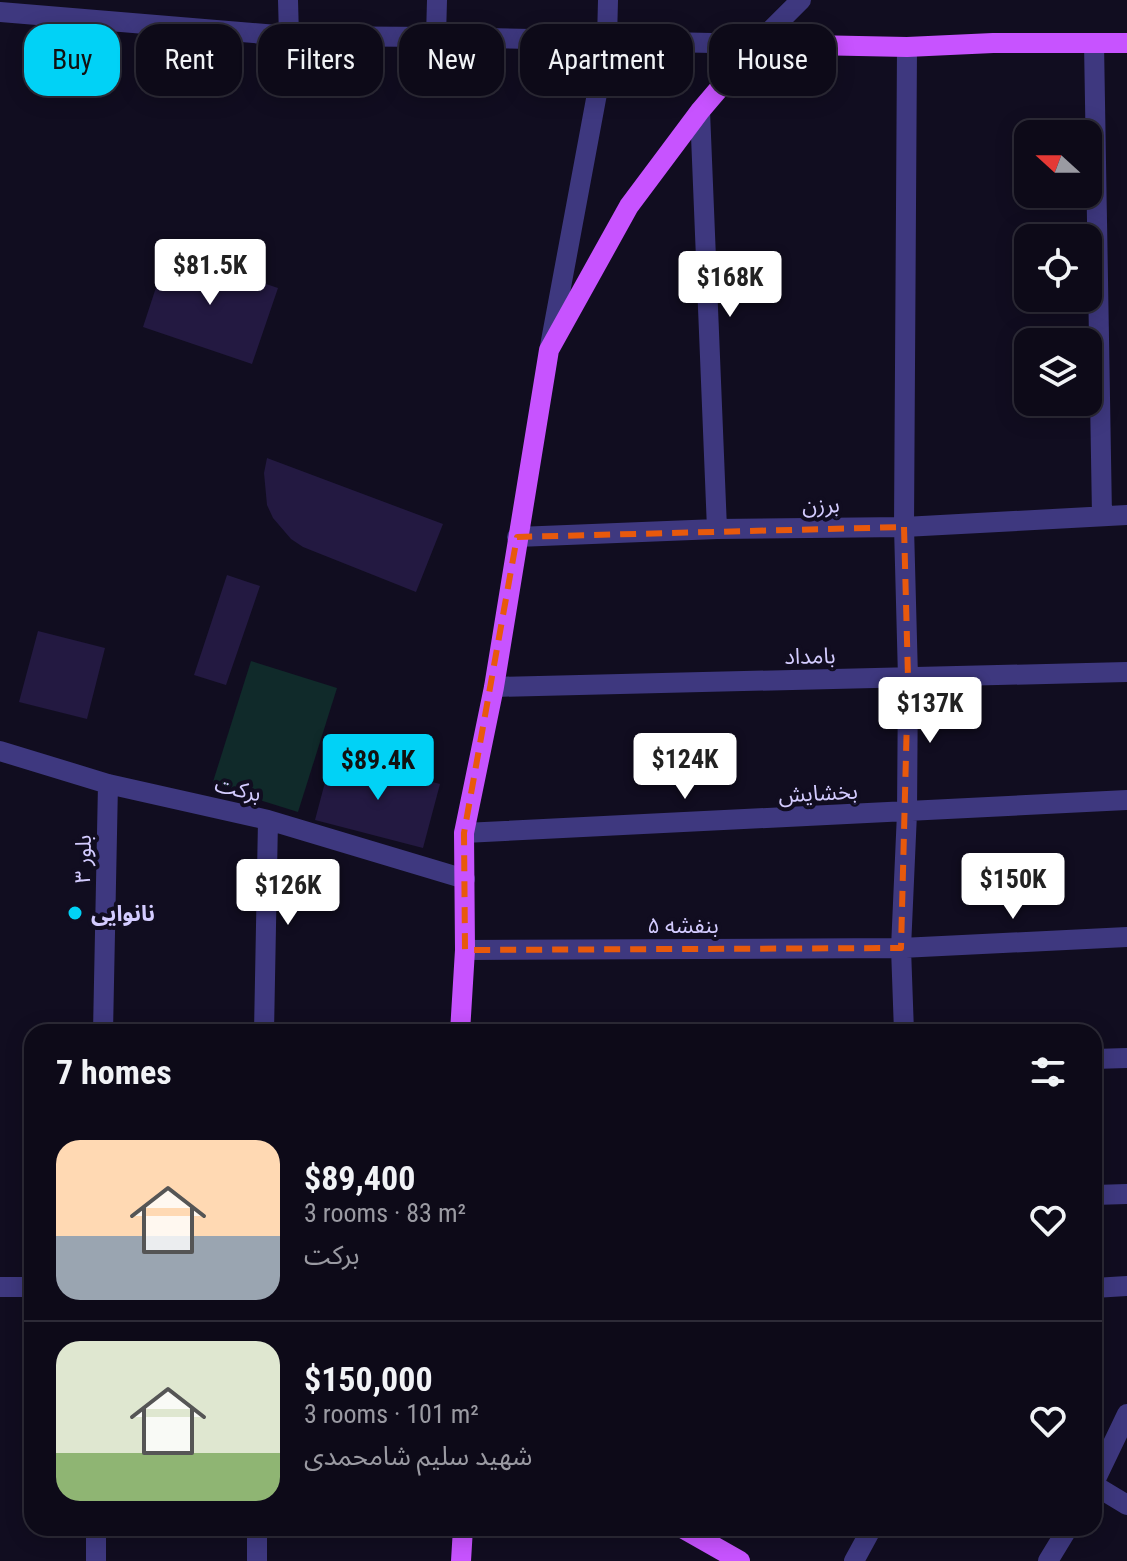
<!DOCTYPE html>
<html lang="en">
<head>
<meta charset="utf-8">
<style>
  :root { --surface:#0d0a18; --page:#161321; --text:#f1f3f6; --muted:#9a9aa2; --line:#2d2b37; --accent:#01d2f6 }
  body { margin:0; font-family:"Roboto Condensed","Noto Sans Arabic",sans-serif; background:var(--page); color:var(--text); height:100vh; display:flex; flex-direction:column; font-size:30px; white-space:nowrap }
  * { box-sizing:border-box; margin:0 }
  p { font-size:26px; color:var(--muted) }
  .icon { flex:none; width:44px; height:44px; fill:none; stroke:currentColor; stroke-width:2; stroke-linecap:round; stroke-linejoin:round }
  .map { position:relative; flex:1; overflow:hidden }
  .drawer { position:absolute; left:24px; top:1024px; width:1078px; height:512px; display:flex; flex-direction:column; background:var(--surface); border-radius:24px; box-shadow:0 4px 20px #0003,0 0 0 2px var(--line) }
  .drawer>* { flex:none }
  .guide { position:absolute; left:24px; top:24px; width:1080px; height:72px; display:flex; gap:16px }
  .needle { width:52px; rotate:291deg }
  .controls { position:absolute; left:1014px; top:120px; display:grid; gap:16px }
  .controls a { display:grid; place-items:center; width:88px; height:88px; border-radius:16px; background:var(--surface); box-shadow:0 4px 20px #0003,0 0 0 2px var(--line); font-size:40px }
  .price { position:absolute; translate:-50% -68px; padding:0 18px; border-radius:8px; background:#fff; color:#222; font-size:26px; line-height:52px; filter:drop-shadow(0 2px 4px #0008) }
  .price::after { content:''; position:absolute; left:50%; top:48px; width:24px; height:18px; margin-left:-12px; background:inherit; clip-path:polygon(0 0,100% 0,50% 100%) }
  .price.selected { background:var(--accent); color:#111 }
  ul { padding:0; list-style:none }
  li { display:flex; align-items:center; gap:24px; height:200px; padding:0 32px }
  li+li { border-top:2px solid var(--line) }
  li span { display:grid; place-items:center; flex:none; width:224px; height:160px; border-radius:24px; color:#555 }
  li>.icon { margin-inline-start:auto }
  span .icon { width:96px; height:96px; fill:#fffc; stroke-width:1 }
  li b { font-size:34px }
  h2 { display:flex; justify-content:space-between; align-items:center; height:96px; padding:0 32px; font-size:34px }
  .pill { padding:0 28px; border-radius:24px; background:var(--surface); box-shadow:0 4px 20px #0003,0 0 0 2px var(--line); font-size:28px; line-height:72px }
  .pill.selected { background:var(--accent); color:#111 }
  .map>svg:first-child { display:block }
  .green { fill:#102a2a }
  .building { fill:#231941 }
  .lines { fill:none; stroke-linecap:round; stroke-linejoin:round }
  .minor { stroke:#3e387f; stroke-width:20 }
  .major { stroke:#c753ff; stroke-width:20 }
  .marked { fill:none; stroke:#e8590c; stroke-width:6; stroke-dasharray:16 10; stroke-linejoin:round }
  .poi-dot { fill:#01d2f6; stroke:#110d20; stroke-width:3 }
  .labels { text-anchor:middle; dominant-baseline:central; stroke-width:8; stroke-linejoin:round; paint-order:stroke }
  .street-label { font-size:22px; fill:#d4ccff; stroke:#110d20 }
  .poi-label { font-size:22px; font-weight:bold; fill:#d4ccff; stroke:#110d20; text-anchor:start }
</style>
</head>
<body>
<div class="map">
<svg width="1127" height="1561" viewBox="0 0 1127 1561">
  <rect width="100%" height="100%" fill="#110d20"/>
  <!-- green -->
  <path class="green" d="M251,661L337,688L298,812L212,785Z"/>
  <!-- building -->
  <path class="building" d="M168,251L278,288L252,364L143,327Z
    M267,458L443,524L416,592L303,547L291,539L273,518L267,505L264,473Z
    M227,575L260,586L226,685L194,675Z
    M38,631L105,648L87,719L19,702Z
    M332,756L440,784L423,848L315,820Z"/>
  <g class="lines">
    <!-- minor -->
    <path class="minor" d="M288,0L289,36
      M0,12L289,36L436,37L757,44L801,0
      M436,37L437,0
      M1094,43L1102,516
      M700,111L717,529
      M550,346L607,40L608,0
      M517,537L717,529L904,527L1127,515
      M494,687L1127,672
      M0,751L108,784L268,820L465,879
      M464,833L1127,800
      M465,950L901,948L1127,937
      M103,1032L108,784
      M264,1032L268,820
      M904,1032L901,948L907,813L908,678L904,527L907,47
      M1094,1059L1127,1058
      M1094,1195L1127,1194
      M0,1287H32
      M1094,1288L1127,1286
      M1094,1483L1127,1414
      M1094,1485L1127,1505
      M96,1561V1528
      M257,1561V1528
      M854,1561L872,1528
      M1048,1561L1068,1528"/>
    <!-- major -->
    <path class="major" d="M460,1032L465,950L464,833L494,687L549,350L629,206L700,111L757,44L907,47L993,43H1127
      M682,1528L740,1561
      M461,1561L463,1528"/>
  </g>
  <!-- marked area -->
  <path class="marked" d="M904,527L908,678L901,948L465,950L464,833L517,537Z"/>
  <!-- markers -->
  <circle class="poi-dot" cx="75" cy="913" r="8"/>
  <g class="labels">
    <!-- street labels -->
    <g class="street-label">
      <text transform="translate(821 505) rotate(-1)">برزن</text>
      <text transform="translate(810 656) rotate(-1)">بامداد</text>
      <text transform="translate(238 789) rotate(13)">برکت</text>
      <text transform="translate(818 793) rotate(-3)">بخشایش</text>
      <text transform="translate(83 859) rotate(-89)">بلور ۳</text>
      <text x="683" y="925">بنفشه ۵</text>
    </g>
    <!-- poi labels -->
    <g class="poi-label">
      <text x="91" y="913">نانوایی</text>
    </g>
  </g>
</svg>
<div class="controls">
<a><svg class="needle" viewBox="-14 -14 28 28"><path d="M0-13l5 13h-10z" fill="#e53935"/><path d="M0 13l5-13h-10z" fill="#9a9aa2"/></svg></a>
<a><svg class="icon" aria-label="locate" viewBox="0 0 24 24"><circle cx="12" cy="12" r="6"/><path d="M12 2v4M12 18v4M2 12h4M18 12h4"/></svg></a>
<a><svg class="icon" aria-label="layers" viewBox="0 0 24 24"><path d="M12 4l9 5-9 5-9-5zM3 14l9 5 9-5"/></svg></a>
</div>
<b class="price" style="left:210px;top:307px">$81.5K</b>
<b class="price" style="left:730px;top:319px">$168K</b>
<b class="price" style="left:930px;top:745px">$137K</b>
<b class="price" style="left:685px;top:801px">$124K</b>
<b class="price selected" style="left:378px;top:802px">$89.4K</b>
<b class="price" style="left:1013px;top:921px">$150K</b>
<b class="price" style="left:288px;top:927px">$126K</b>
<div class="guide">
<a class="pill selected">Buy</a>
<a class="pill">Rent</a>
<a class="pill">Filters</a>
<a class="pill">New</a>
<a class="pill">Apartment</a>
<a class="pill">House</a>
</div>
<section class="drawer">
<h2>7 homes<svg class="icon" aria-label="filters" viewBox="0 0 24 24"><path d="M4 7h16M4 17h16"/><circle cx="9" cy="7" r="2"/><circle cx="15" cy="17" r="2"/></svg></h2>
<ul>
<li><span style="background:linear-gradient(#ffd9b3 60%,#9aa5b1 0)"><svg class="icon" aria-label="home" viewBox="0 0 24 24"><path d="M3 11l9-7 9 7M6 9v11h12V9"/></svg></span><div><b>$89,400</b><p>3 rooms · 83 m²</p><p>برکت</p></div><svg class="icon" aria-label="heart" viewBox="0 0 24 24"><path d="M12 20l-8-8c-3-5 5-10 8-4 3-6 11-1 8 4z"/></svg></li>
<li><span style="background:linear-gradient(#dfe7d0 70%,#8fb573 0)"><svg class="icon" aria-label="home" viewBox="0 0 24 24"><path d="M3 11l9-7 9 7M6 9v11h12V9"/></svg></span><div><b>$150,000</b><p>3 rooms · 101 m²</p><p>شهید سلیم شامحمدی</p></div><svg class="icon" aria-label="heart" viewBox="0 0 24 24"><path d="M12 20l-8-8c-3-5 5-10 8-4 3-6 11-1 8 4z"/></svg></li>
</ul>
</section>
</div>
</body>
</html>
